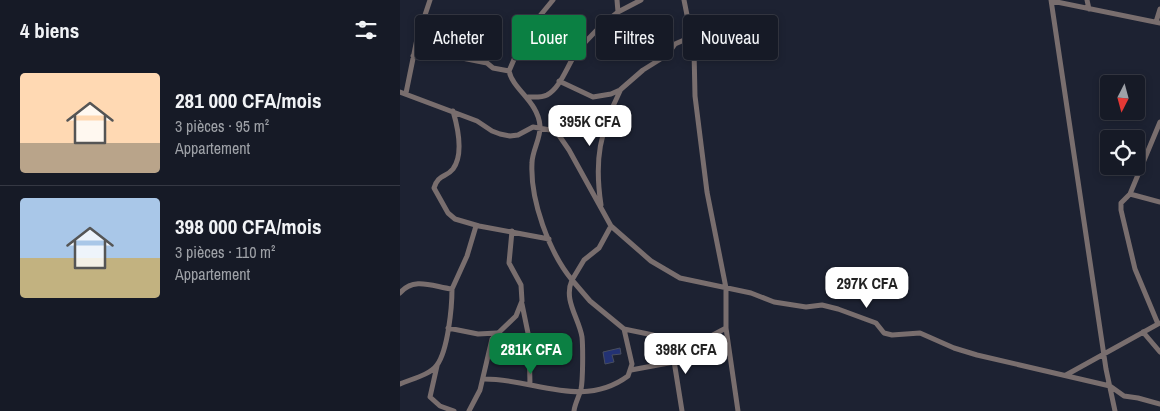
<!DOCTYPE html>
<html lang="fr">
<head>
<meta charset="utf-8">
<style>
  :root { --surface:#161a26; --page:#1f232e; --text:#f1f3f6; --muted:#9ea1a7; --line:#353843; --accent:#0b8043 }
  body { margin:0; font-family:"Archivo Narrow",sans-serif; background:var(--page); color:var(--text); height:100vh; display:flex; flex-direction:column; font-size:19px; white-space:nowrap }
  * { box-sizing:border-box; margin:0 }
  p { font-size:16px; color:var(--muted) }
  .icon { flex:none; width:28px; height:28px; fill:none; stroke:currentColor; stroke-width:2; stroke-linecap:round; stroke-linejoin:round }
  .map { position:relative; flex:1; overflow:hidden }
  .details { display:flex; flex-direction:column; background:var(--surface); width:400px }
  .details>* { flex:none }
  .top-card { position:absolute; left:15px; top:15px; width:475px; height:45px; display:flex; gap:10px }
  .needle { width:32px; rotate:186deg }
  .controls { position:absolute; left:700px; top:75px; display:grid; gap:10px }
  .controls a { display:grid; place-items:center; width:45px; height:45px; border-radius:5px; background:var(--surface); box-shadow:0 2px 8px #0003,0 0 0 1px var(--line); font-size:25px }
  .price { position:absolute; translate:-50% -42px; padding:0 11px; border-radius:10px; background:#fff; color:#222; font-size:16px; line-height:32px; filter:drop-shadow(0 1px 2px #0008) }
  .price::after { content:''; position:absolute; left:50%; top:30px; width:15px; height:11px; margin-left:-8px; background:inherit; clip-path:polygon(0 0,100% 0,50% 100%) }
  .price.active { background:var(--accent); color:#fff }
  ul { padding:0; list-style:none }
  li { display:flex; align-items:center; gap:15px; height:125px; padding:0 20px }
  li+li { border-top:1px solid var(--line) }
  li span { display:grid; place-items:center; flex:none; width:140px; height:100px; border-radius:5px; color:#555 }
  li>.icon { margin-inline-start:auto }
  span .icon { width:60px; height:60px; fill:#fffc; stroke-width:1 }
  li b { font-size:21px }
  h2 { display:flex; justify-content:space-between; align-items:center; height:60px; padding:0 20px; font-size:21px }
  .pill { padding:0 18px; border-radius:5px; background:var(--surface); box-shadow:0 2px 8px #0003,0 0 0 1px var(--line); font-size:18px; line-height:45px }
  .pill.active { background:var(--accent); color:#fff }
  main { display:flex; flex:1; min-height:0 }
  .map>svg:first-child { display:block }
  .building { fill:#233274; stroke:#484e60 }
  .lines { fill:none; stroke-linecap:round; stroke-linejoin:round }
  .street { stroke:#796e6e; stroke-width:5 }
</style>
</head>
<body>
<main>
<section class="details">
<h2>4 biens<svg class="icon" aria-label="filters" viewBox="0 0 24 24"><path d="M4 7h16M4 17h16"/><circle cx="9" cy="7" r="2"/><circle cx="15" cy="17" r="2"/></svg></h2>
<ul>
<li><span style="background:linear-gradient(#ffd9b3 70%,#b9a48a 0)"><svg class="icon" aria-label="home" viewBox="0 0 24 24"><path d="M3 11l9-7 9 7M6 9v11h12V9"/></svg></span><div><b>281 000 CFA/mois</b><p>3 pièces · 95 m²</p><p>Appartement</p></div></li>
<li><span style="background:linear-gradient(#a9c7e8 60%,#c2b280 0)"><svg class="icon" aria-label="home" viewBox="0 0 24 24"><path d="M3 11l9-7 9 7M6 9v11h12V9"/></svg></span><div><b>398 000 CFA/mois</b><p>3 pièces · 110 m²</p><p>Appartement</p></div></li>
</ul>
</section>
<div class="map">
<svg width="760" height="411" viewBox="0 0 760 411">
  <rect width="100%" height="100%" fill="#1d2232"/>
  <!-- building -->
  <path class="building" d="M220,348L221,354L212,355L214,362L205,364L203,352Z"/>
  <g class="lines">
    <!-- street -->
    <path class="street" d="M153,0L125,34L109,71C113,90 138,101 140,126C141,138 132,151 132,163C130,200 149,252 172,280C163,300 179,318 182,337C183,347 183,380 181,389C179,397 175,403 174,411
      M217,0L218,12L241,0
      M284,0L294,50L295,96L307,192L326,288V328L338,411
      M651,0L706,369L715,411
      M687,0L689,9
      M652,1L760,23
      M756,22L760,9
      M13,56L25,54H42L87,63L93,68L109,71
      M159,81L193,97L211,94L220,90L243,70L267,55L275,44L291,37
      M0,92L77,121L92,131L100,134L110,136L118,135L133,127L156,131L169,150L211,226L251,261L280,278L351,293L374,302L406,307L422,305L438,309L476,323L484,333L492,335L520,333L554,348L577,355L710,386L724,396L738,398L760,404
      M6,93L17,39L30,0
      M128,97C134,97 141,98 147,95C161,87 167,66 176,53C188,38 202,24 218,12
      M53,111C58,128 64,154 53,169C46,178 38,174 34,188L48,213L55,219L79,226L149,239
      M730,194L760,202
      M201,205C194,159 200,132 220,91
      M0,293C14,276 34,287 52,289L67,256L76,226
      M122,304L129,338L130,385
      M758,324L735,269L721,210V203L730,194L760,122
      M48,328L78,334L97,333
      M224,329L253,335L277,344L298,343L326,328
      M743,332L760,352
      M271,342L282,411
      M37,366L30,397L40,406L54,411
      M231,370L274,362
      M666,375L760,323
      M83,379C133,378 182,410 228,376L232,364L224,329L190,301L172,280L184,260L199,248L211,226
      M0,384C11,379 30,375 37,365C48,350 52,307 52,289
      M69,411L80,390L92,339L116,316L122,301L121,285L109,263L112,231"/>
  </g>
</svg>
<div class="controls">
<a><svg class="needle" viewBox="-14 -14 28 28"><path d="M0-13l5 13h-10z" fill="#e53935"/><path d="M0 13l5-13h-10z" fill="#9ea1a7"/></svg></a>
<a><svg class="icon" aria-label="locate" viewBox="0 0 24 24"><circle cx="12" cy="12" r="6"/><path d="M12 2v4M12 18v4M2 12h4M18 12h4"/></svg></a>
</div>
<b class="price" style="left:190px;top:147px">395K CFA</b>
<b class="price" style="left:467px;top:309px">297K CFA</b>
<b class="price active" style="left:131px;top:375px">281K CFA</b>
<b class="price" style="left:286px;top:375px">398K CFA</b>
<div class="top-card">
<a class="pill">Acheter</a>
<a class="pill active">Louer</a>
<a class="pill">Filtres</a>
<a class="pill">Nouveau</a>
</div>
</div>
</main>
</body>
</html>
